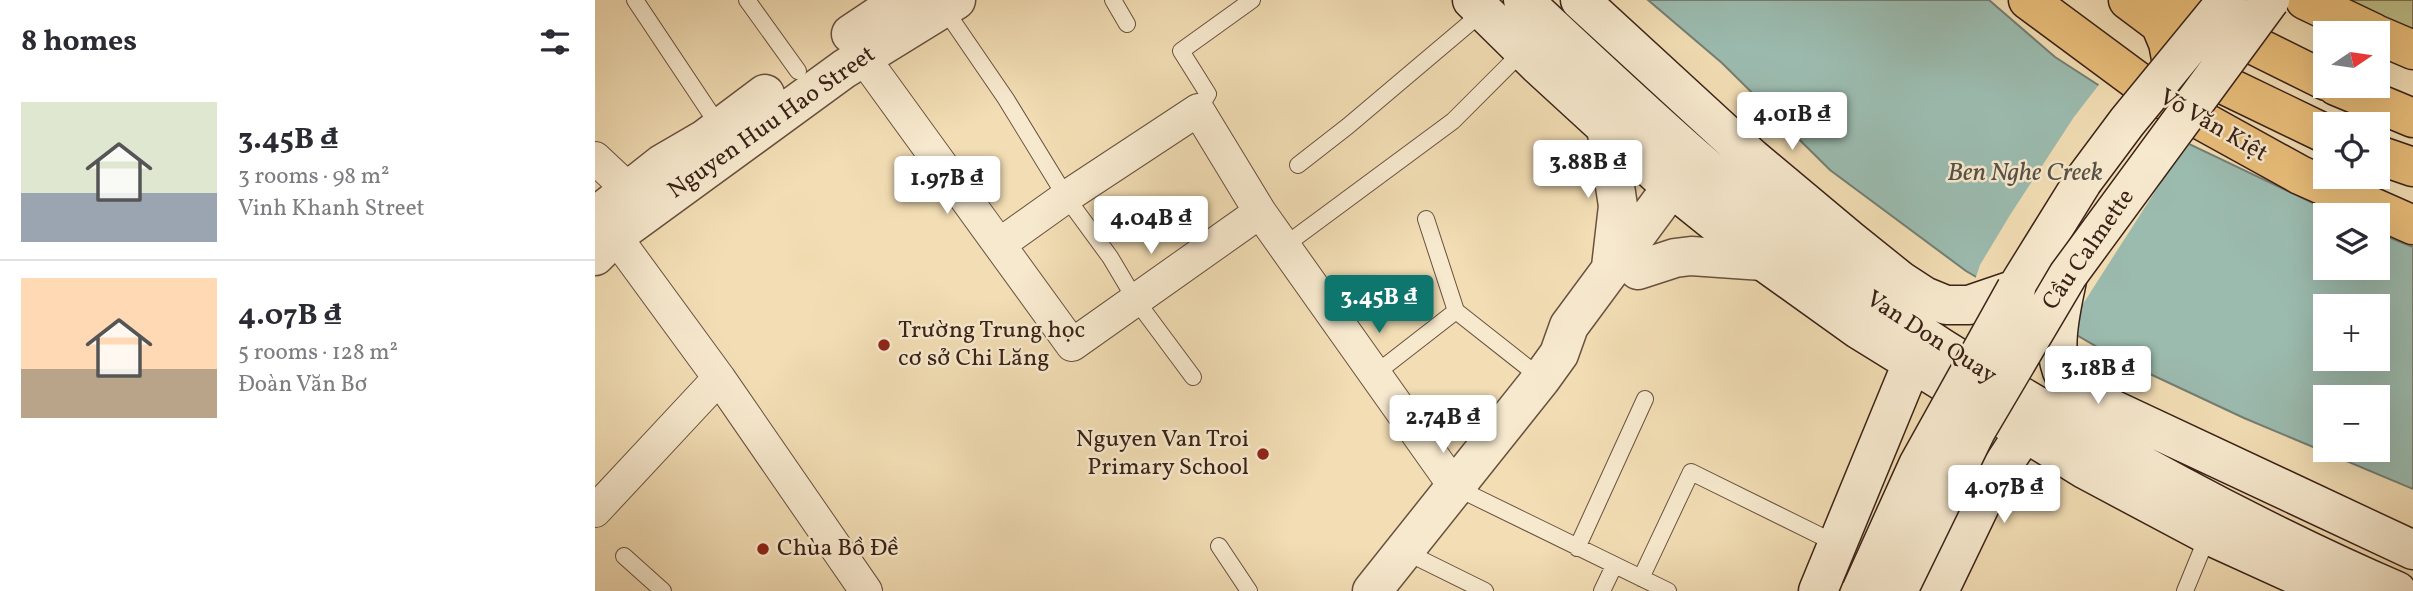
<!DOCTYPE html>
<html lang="en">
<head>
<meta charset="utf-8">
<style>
  :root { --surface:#fff; --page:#f7f7f7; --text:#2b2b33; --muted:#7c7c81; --line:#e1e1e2; --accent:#0f766e }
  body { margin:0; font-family:Vollkorn,serif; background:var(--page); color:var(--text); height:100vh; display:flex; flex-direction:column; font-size:26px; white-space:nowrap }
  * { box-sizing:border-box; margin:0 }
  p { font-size:23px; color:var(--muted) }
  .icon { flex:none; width:38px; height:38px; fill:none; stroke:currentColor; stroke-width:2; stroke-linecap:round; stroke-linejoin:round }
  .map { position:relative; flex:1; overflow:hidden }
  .panel { display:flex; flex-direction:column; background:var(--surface); width:595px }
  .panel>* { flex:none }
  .needle { width:46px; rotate:77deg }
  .controls { position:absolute; left:1718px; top:21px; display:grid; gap:14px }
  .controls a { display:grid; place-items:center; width:77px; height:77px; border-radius:0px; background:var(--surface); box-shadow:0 7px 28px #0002; font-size:35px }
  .price { position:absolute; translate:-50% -60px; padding:0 16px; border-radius:7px; background:#fff; color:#222; font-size:23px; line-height:46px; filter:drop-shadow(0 2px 4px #0008) }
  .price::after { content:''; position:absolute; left:50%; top:42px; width:21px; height:16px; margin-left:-10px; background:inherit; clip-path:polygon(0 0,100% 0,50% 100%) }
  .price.selected { background:var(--accent); color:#fff }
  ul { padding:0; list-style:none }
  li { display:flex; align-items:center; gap:21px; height:175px; padding:0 21px }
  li+li { border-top:2px solid var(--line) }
  li span { display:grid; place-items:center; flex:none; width:196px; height:140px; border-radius:0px; color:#555 }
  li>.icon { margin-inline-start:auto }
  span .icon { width:84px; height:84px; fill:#fffc; stroke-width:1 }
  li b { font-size:30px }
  h2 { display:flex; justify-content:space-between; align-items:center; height:84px; padding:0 21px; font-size:30px }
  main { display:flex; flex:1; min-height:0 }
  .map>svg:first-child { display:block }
  .green { fill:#bec08a; stroke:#7c7151; stroke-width:2 }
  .water { fill:#9bbbaf; stroke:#747e73; stroke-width:2; fill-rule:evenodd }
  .pier { fill:#f2ddb4 }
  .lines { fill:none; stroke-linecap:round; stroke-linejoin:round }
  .service-casing { stroke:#68513f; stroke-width:18 }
  .minor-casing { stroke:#68513f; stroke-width:34 }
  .tertiary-casing { stroke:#68513f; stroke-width:41 }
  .secondary-casing { stroke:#3a2218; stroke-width:41 }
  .primary-casing { stroke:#3a2218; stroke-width:41 }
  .trunk-casing { stroke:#3a2218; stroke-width:41 }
  .service { stroke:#f7e9ce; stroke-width:16 }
  .minor { stroke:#f7e9ce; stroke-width:32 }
  .tertiary { stroke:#f7e9ce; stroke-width:38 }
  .secondary { stroke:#f7e9ce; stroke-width:38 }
  .primary { stroke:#e9be7a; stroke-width:38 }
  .trunk { stroke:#e9be7a; stroke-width:38 }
  .secondary-bridge-casing { stroke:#3a2218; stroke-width:41; stroke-linecap:butt }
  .secondary-bridge { stroke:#f7e9ce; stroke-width:38 }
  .poi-dot { fill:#8f2418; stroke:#f7e9ce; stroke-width:2.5 }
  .labels { text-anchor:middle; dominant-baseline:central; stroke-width:5; stroke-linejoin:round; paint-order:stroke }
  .street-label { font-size:24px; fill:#3a2218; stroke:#f7e9ce }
  .poi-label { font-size:24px; fill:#3a2218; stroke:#f7e9ce; text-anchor:start }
  .water-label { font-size:26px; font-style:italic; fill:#575045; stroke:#f7e9ce }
</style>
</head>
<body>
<main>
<section class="panel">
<h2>8 homes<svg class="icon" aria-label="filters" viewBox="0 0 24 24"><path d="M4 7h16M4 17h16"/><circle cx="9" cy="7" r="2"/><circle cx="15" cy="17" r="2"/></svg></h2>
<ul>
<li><span style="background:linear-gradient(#dfe7d0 65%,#9aa5b1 0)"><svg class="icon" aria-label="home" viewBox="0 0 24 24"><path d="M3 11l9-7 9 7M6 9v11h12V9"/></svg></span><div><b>3.45B ₫</b><p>3 rooms · 98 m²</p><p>Vinh Khanh Street</p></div></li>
<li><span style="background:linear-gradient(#ffd9b3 65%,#b9a48a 0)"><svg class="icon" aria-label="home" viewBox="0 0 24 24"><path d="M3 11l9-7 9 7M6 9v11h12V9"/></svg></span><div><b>4.07B ₫</b><p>5 rooms · 128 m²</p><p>Đoàn Văn Bơ</p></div></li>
</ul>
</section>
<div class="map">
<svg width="1818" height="591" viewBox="0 0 1818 591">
  <rect width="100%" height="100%" fill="#f2ddb4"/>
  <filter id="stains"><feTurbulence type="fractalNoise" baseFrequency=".00286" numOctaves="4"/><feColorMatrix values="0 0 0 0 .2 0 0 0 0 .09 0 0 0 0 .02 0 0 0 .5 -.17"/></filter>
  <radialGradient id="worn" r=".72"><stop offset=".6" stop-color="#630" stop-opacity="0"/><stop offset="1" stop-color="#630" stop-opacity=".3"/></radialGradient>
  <!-- green -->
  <path class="green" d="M1753,0H1818V30L1786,18Z"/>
  <!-- water -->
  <path class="water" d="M1053,0H1394L1460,57L1596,145L1743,215H1731V268H1783V233L1818,247V489L1649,418L1523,359L1371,271L1235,170L1127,63ZM1731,306H1783V359H1731ZM1731,397H1783V450H1731Z"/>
  <!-- pier -->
  <path class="pier" d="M1506,82L1597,141L1568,179L1470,332L1380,280L1385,265L1415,215L1479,117Z"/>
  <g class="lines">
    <defs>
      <path id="service" d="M40,0L124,126
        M152,0L203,71
        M518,0L532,24
        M348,7L411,99L471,197L515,257L540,299L598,377
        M603,110L613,94L586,51L657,0
        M703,165L753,126L889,11
        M831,219L861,311
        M689,246L858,121L928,51
        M780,374L861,311L946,378
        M860,487L1073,591
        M624,546L654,591
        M982,548L1050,399
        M809,551L890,591
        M29,556L68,591
        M1046,578L1096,472L1242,544
        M1007,591L1019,566
        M1590,591L1613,535"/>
      <path id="minor" d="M268,57L477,345L665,212
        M0,158L33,189
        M20,236L124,378L271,591
        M405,244L471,197L603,110L665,212L860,487
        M0,511L124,378"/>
      <path id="tertiary" d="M256,34L307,0
        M1011,127L1023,206L1016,267
        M0,217L67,164L110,139L170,94
        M0,256L20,236L249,69L361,0
        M1043,270L1080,258L1096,256L1168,261
        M777,591L946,379L964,354L974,326L1096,161"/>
      <path id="secondary" d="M877,0L943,65L1076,187L1168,261L1263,329L1491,470L1613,535L1736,591
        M928,0C1036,101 1143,202 1262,290C1337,345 1417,392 1497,437C1596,493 1697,546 1802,591
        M985,0L1157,158L1255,240L1306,281L1329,296L1351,305H1374L1421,289L1488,181
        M1473,275C1466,313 1448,368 1485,394L1818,550
        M1223,591L1317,363
        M1344,591L1395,485L1429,433"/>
      <path id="primary" d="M1433,0L1564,97L1705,175L1818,225
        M1617,79L1731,134
        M1783,155L1818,167"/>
      <path id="trunk" d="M1533,0L1565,24L1573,43L1578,69
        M1577,0L1610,21L1731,81
        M1710,0L1779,33
        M1783,35L1818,50
        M1741,86L1818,118"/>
    </defs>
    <!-- service casing -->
    <use href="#service" class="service-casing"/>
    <!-- minor casing -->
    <use href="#minor" class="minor-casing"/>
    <!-- tertiary casing -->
    <use href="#tertiary" class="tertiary-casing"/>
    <!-- secondary casing -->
    <use href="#secondary" class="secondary-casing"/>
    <!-- primary casing -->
    <use href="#primary" class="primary-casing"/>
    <!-- trunk casing -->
    <use href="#trunk" class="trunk-casing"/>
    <!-- service -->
    <use href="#service" class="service"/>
    <!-- minor -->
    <use href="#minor" class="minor"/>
    <!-- tertiary -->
    <use href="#tertiary" class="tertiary"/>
    <!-- secondary -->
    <use href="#secondary" class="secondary"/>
    <!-- primary -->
    <use href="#primary" class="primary"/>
    <!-- trunk -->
    <use href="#trunk" class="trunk"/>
    <defs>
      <path id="secondary-bridge" d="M1488,181L1532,122L1632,0
        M1266,591L1323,465L1421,289
        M1303,591L1382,429L1473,275L1675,0"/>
    </defs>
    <!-- secondary-bridge casing -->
    <use href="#secondary-bridge" class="secondary-bridge-casing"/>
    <!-- secondary-bridge -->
    <use href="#secondary-bridge" class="secondary-bridge"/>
  </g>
  <!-- markers -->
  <g class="poi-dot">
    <circle cx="289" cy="345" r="7"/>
    <circle cx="668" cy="454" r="7"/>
    <circle cx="168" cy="549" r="7"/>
  </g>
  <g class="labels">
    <!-- street labels -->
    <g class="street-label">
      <text transform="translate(177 123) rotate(-35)">Nguyen Huu Hao Street</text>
      <text transform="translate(1618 126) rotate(30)">Võ Văn Kiệt</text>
      <text transform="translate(1494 250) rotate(-55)">Cầu Calmette</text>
      <text transform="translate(1336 338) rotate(33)">Van Don Quay</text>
    </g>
    <!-- poi labels -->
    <g class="poi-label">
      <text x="303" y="331">Trường Trung học<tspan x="303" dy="28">cơ sở Chi Lăng</tspan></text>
      <text x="654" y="440" text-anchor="end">Nguyen Van Troi<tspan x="654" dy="28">Primary School</tspan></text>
      <text x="182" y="549">Chùa Bồ Đề</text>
    </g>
    <!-- water labels -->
    <g class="water-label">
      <text x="1430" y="173">Ben Nghe Creek</text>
    </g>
  </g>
  <rect width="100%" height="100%" filter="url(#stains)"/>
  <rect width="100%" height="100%" fill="url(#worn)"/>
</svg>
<div class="controls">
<a><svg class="needle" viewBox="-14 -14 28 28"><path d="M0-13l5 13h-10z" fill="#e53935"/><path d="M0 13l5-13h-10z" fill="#7c7c81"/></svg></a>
<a><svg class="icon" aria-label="locate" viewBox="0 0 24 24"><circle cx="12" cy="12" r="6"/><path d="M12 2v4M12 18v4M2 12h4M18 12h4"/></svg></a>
<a><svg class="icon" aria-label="layers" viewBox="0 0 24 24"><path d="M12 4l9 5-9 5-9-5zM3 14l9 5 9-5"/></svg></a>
<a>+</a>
<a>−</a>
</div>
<b class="price" style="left:1197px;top:152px">4.01B ₫</b>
<b class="price" style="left:993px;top:200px">3.88B ₫</b>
<b class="price" style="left:352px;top:216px">1.97B ₫</b>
<b class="price" style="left:556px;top:256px">4.04B ₫</b>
<b class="price selected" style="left:784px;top:335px">3.45B ₫</b>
<b class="price" style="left:1503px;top:406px">3.18B ₫</b>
<b class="price" style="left:848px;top:455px">2.74B ₫</b>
<b class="price" style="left:1409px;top:525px">4.07B ₫</b>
</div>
</main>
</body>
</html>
